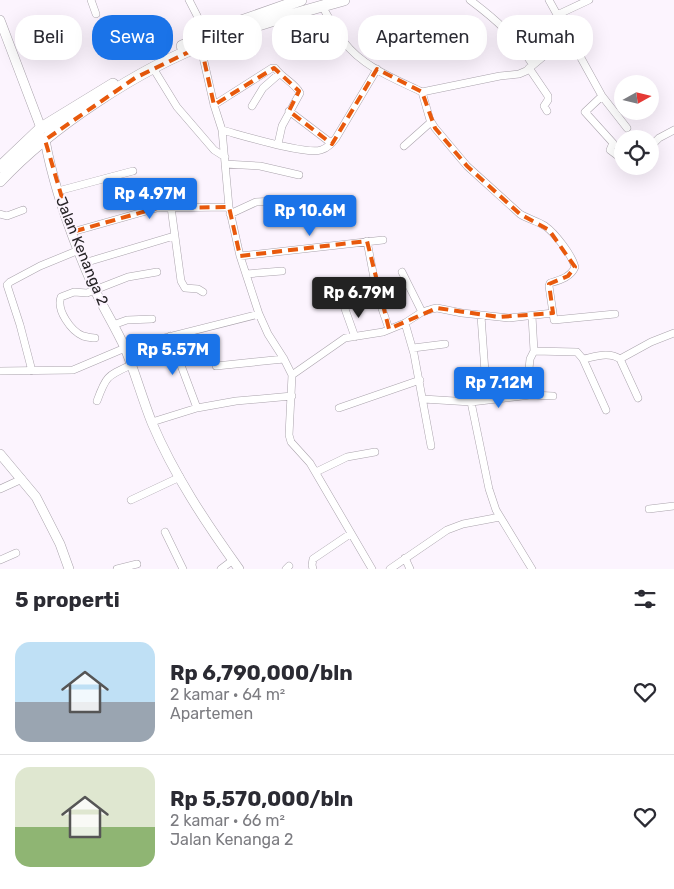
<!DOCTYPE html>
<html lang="id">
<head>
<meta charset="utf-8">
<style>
  :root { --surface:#fff; --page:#f2f2f3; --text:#2b2b33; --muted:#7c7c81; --line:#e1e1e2; --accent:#1a73e8 }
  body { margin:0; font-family:Rubik,sans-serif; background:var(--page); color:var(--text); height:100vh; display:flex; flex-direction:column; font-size:19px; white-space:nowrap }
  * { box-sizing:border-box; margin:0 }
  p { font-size:16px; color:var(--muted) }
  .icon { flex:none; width:28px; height:28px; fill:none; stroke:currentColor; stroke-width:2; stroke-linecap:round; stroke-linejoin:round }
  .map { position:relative; height:569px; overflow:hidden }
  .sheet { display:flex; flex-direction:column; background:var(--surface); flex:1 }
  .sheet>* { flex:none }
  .hud { position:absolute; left:15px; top:15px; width:645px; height:45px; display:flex; gap:10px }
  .needle { width:32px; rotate:82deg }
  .buttons { position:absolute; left:614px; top:75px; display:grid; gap:10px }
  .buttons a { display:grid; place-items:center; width:45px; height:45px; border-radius:50%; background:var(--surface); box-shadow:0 5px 20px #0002; font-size:25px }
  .price { position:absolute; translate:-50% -42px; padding:0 11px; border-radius:5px; background:var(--accent); color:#fff; font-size:16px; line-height:32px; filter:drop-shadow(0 1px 2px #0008) }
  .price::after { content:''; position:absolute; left:50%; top:30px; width:15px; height:11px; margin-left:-8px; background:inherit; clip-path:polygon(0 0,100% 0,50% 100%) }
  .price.on { background:#222; color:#fff }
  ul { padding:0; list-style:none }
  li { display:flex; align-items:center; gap:15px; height:125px; padding:0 15px }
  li+li { border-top:1px solid var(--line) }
  li span { display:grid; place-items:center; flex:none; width:140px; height:100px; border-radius:15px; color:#555 }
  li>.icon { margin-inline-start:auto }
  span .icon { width:60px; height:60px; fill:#fffc; stroke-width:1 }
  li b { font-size:21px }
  h2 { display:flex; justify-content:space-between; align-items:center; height:60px; padding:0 15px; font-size:21px }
  .tag { padding:0 18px; border-radius:20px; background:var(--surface); box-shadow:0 5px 20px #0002; font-size:18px; line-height:45px }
  .tag.on { background:var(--accent); color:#fff }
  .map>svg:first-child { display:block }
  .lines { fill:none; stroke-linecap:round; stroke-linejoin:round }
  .minor-casing { stroke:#aaa3ac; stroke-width:8 }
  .tertiary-casing { stroke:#aaa3ac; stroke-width:10 }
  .secondary-casing { stroke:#aaa3ac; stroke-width:10 }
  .trunk-casing { stroke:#aaa3ac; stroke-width:12 }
  .minor { stroke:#fff; stroke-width:7 }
  .tertiary { stroke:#fff; stroke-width:9 }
  .secondary { stroke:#fff; stroke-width:9 }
  .trunk { stroke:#fff; stroke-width:11 }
  .marked { fill:none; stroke:#e8590c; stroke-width:4; stroke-dasharray:10 6; stroke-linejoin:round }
  .labels { text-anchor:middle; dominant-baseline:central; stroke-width:4; stroke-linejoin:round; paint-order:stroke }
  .street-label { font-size:15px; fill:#272427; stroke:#fcf4fe }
</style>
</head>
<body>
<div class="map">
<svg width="674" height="569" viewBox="0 0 674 569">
  <rect width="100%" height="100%" fill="#fcf4fe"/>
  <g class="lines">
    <defs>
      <path id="minor" d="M91,0L96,14
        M189,0L208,37
        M470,0C498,21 513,35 533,65
        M549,0L602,96L585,112L613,143L610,150L622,159
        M322,6C329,18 336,31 344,42C363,67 395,79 422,92L430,120L435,128L467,166L520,214C528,219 537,221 545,226C555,233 572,255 575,267C571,277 560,280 550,283L549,286L554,320L615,314
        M557,15L589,0
        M200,44L214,105L222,130L229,207L240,256L259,314L268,334L284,359L292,375L289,435L291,442L310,463L372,569
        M153,68L177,107L214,150L225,157
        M529,68L548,96V100L544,106L547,111
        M422,92L500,76L519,74L526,71L569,35
        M602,96L627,128
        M214,105L272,68H275C282,78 295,83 300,93L282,126L278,144
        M252,106L263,88L279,74
        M289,111L331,143
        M222,130C241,135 305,155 321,150C328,148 332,143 336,138L377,69
        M404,146L431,122
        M650,147L659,138L674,130
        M225,164L260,166L299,175
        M631,166H636
        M58,191L133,171
        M171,207L181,281L185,288L198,289L203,292
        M0,214L7,216L23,210
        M230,214L256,202L293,200
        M72,232L157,208L229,207
        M367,241L377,294L389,329
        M240,256L383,240
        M84,263L174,236
        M402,272L422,312
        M246,274L282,271
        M345,309L355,337
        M481,316L487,400
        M405,323L414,354L431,446
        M113,325L127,320L152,319
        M170,336L197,408
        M95,338C91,338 87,337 83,336C71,331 56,310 61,297L74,292L87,293L128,277L157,272
        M413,348L445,344
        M534,351L577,352L583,359L606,410
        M583,359C594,357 609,351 620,359L638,398
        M620,359L651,342L674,333
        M216,366L284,359
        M0,371L73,370L125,348L259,314
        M32,371L20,325L7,285L10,282L40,266L79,250
        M292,375L345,338L383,332L405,323L422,312L432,309L437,308L462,313L509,318L553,313
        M531,395L553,396
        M423,399L471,402L531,395L529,382V369L530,359L534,351L532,316
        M97,401C106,376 107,376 131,365
        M471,402L489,489L496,510L532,569
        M339,408L420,380
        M152,422L197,408L236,401L292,396
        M316,472L347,457L375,452
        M0,489L22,479
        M131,500L180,477
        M649,509L674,506
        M165,532L183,569
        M405,558L410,569
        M0,560L16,553
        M117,569L137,564
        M221,569L233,560
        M286,569L289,566
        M313,569L312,565L313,559L350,534
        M390,569L447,530L463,524L500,517"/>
      <path id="tertiary" d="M0,20L41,128
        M0,454L36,497L60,544L69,569"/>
      <path id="secondary" d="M45,140C54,189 72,238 92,284C102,306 115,326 125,348C135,372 142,398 152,423C174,475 206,523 239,569"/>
      <path id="trunk" d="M182,46L224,27L301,0
        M0,167L41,128L113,84
        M0,181C51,126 140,68 210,42C254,25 300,12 344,0"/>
    </defs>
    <!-- minor casing -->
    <use href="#minor" class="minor-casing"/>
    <!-- tertiary casing -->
    <use href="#tertiary" class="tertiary-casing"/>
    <!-- secondary casing -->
    <use href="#secondary" class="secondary-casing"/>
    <!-- trunk casing -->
    <use href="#trunk" class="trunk-casing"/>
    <!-- minor -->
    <use href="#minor" class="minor"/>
    <!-- tertiary -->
    <use href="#tertiary" class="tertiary"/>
    <!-- secondary -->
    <use href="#secondary" class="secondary"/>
    <!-- trunk -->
    <use href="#trunk" class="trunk"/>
  </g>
  <!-- marked area -->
  <path class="marked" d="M201,46L214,105L274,68L299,91L289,111L332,144L377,69L422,92L435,128L467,166L520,214L549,230L575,267L568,276L549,284L553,313L499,317L437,308L389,329L367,241L240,256L229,207L157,208L72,232L45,140L135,78Z"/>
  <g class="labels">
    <!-- street labels -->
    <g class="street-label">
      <text transform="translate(82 251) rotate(68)">Jalan Kenanga 2</text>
    </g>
  </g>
</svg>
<div class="buttons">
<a><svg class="needle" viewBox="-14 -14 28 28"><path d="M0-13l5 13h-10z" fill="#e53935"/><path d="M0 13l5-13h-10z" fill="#7c7c81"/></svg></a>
<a><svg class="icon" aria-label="locate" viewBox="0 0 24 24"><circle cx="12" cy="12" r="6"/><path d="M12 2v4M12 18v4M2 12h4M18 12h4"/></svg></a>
</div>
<b class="price" style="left:150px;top:220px">Rp 4.97M</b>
<b class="price" style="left:310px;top:237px">Rp 10.6M</b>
<b class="price on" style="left:359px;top:319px">Rp 6.79M</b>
<b class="price" style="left:173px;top:376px">Rp 5.57M</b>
<b class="price" style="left:499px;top:409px">Rp 7.12M</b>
<div class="hud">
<a class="tag">Beli</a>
<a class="tag on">Sewa</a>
<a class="tag">Filter</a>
<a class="tag">Baru</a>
<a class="tag">Apartemen</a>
<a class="tag">Rumah</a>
</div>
</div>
<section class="sheet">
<h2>5 properti<svg class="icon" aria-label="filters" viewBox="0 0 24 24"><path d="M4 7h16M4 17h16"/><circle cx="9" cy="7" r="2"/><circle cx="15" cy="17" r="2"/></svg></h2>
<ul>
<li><span style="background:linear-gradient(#bfe0f5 60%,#9aa5b1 0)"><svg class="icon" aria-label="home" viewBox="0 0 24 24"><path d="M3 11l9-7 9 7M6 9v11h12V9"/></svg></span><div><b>Rp 6,790,000/bln</b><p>2 kamar · 64 m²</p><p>Apartemen</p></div><svg class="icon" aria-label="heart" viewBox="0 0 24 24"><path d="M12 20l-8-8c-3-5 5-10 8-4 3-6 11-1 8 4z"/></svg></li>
<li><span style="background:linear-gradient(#dfe7d0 60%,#8fb573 0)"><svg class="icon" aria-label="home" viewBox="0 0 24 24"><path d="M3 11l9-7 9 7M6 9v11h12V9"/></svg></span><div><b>Rp 5,570,000/bln</b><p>2 kamar · 66 m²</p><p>Jalan Kenanga 2</p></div><svg class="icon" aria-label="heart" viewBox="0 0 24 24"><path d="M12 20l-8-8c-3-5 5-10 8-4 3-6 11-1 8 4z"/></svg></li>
</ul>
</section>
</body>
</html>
